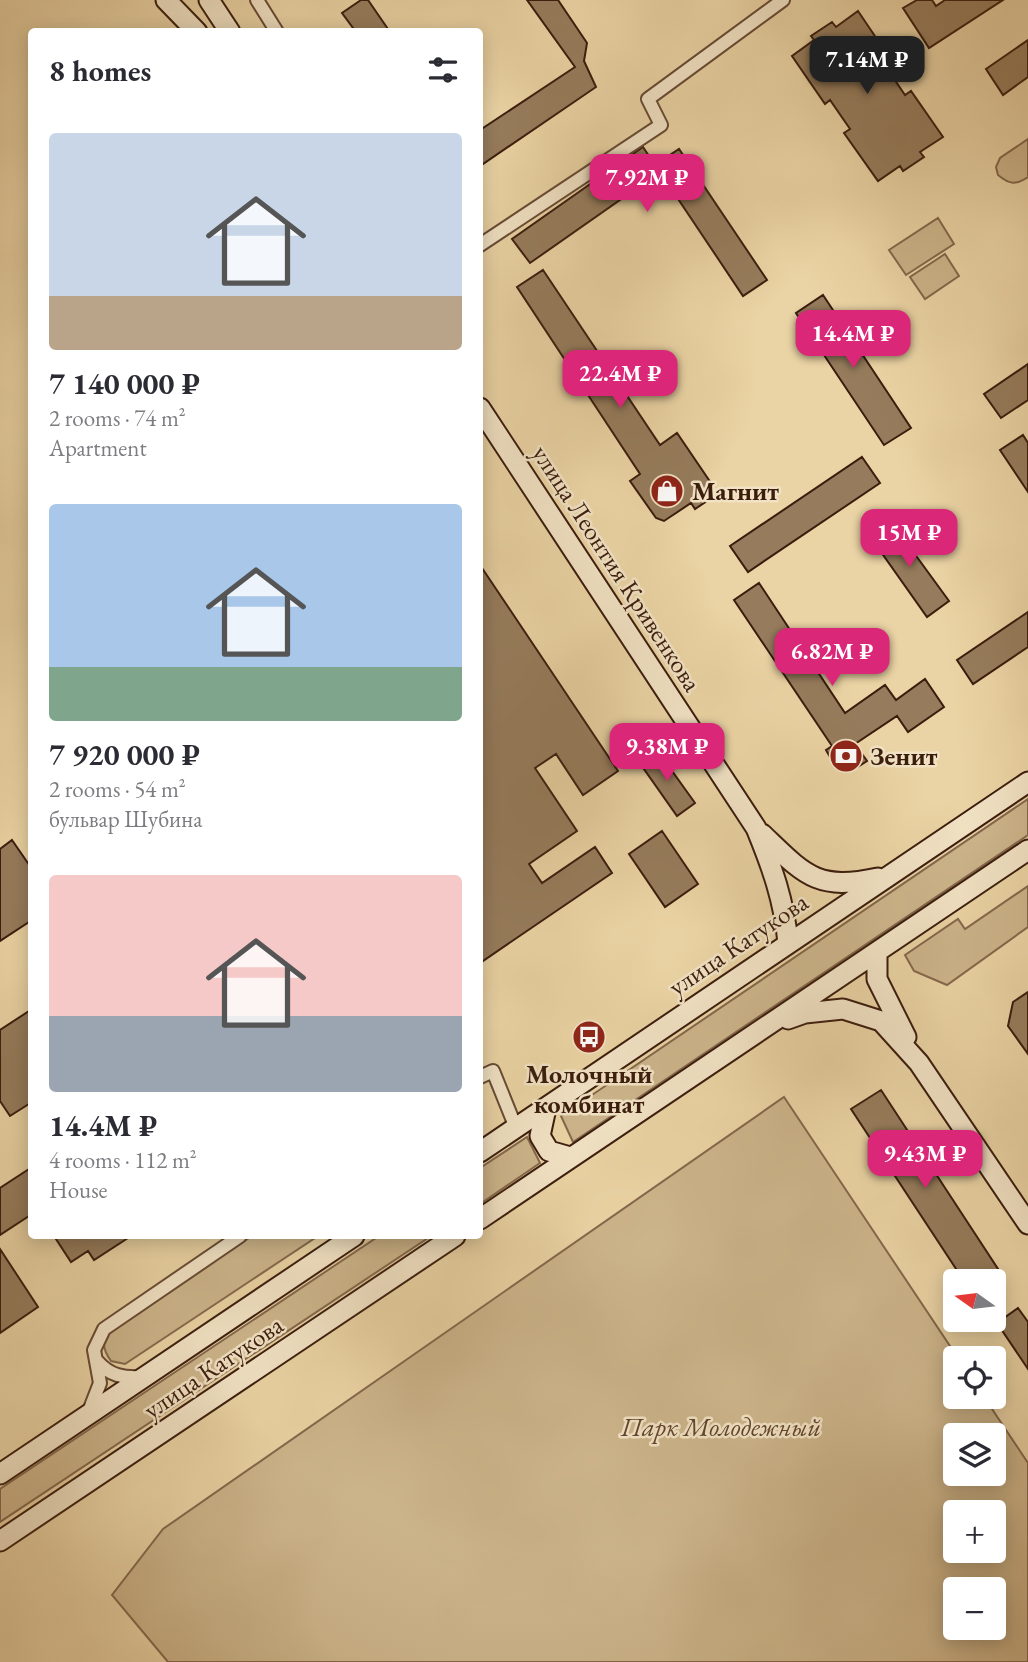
<!DOCTYPE html>
<html lang="en">
<head>
<meta charset="utf-8">
<style>
  :root { --surface:#fff; --page:#f2f2f3; --text:#2b2b33; --muted:#7c7c81; --accent:#db2777 }
  body { margin:0; font-family:"EB Garamond",serif; background:var(--page); color:var(--text); height:100vh; display:flex; flex-direction:column; font-size:26px; white-space:nowrap }
  * { box-sizing:border-box; margin:0 }
  p { font-size:23px; color:var(--muted) }
  .icon { flex:none; width:38px; height:38px; fill:none; stroke:currentColor; stroke-width:2; stroke-linecap:round; stroke-linejoin:round }
  .map { position:relative; flex:1; overflow:hidden }
  .panel { position:absolute; left:28px; top:28px; width:455px; height:1211px; display:flex; flex-direction:column; background:var(--surface); border-radius:7px; box-shadow:0 4px 18px #0003 }
  .panel>* { flex:none }
  .needle { width:46px; rotate:284deg }
  .buttons { position:absolute; left:943px; top:1269px; display:grid; gap:14px }
  .buttons a { display:grid; place-items:center; width:63px; height:63px; border-radius:7px; background:var(--surface); box-shadow:0 4px 18px #0003; font-size:35px }
  .price { position:absolute; translate:-50% -60px; padding:0 16px; border-radius:14px; background:var(--accent); color:#fff; font-size:23px; line-height:46px; filter:drop-shadow(0 2px 4px #0008) }
  .price::after { content:''; position:absolute; left:50%; top:42px; width:21px; height:16px; margin-left:-10px; background:inherit; clip-path:polygon(0 0,100% 0,50% 100%) }
  .price.on { background:#222; color:#fff }
  ul { padding:0; list-style:none }
  li { display:grid; align-content:center; gap:14px; height:371px; padding:0 21px }
  li span { display:grid; place-items:center; height:217px; border-radius:7px; color:#555 }
  li>.icon { margin-inline-start:auto }
  span .icon { width:126px; height:126px; fill:#fffc; stroke-width:1 }
  li b { font-size:30px }
  h2 { display:flex; justify-content:space-between; align-items:center; height:84px; padding:0 21px; font-size:30px }
  .map>svg:first-child { display:block }
  .green { fill:#ccb48a; stroke:#84684c; stroke-width:2; fill-rule:evenodd }
  .building { fill:#967c5c; stroke:#3b1d0e; stroke-width:2 }
  .lines { fill:none; stroke-linecap:round; stroke-linejoin:round }
  .street-casing { stroke:#674a34; stroke-width:16 }
  .secondary-casing { stroke:#3b1d0e; stroke-width:23 }
  .street { stroke:#f1e2c4; stroke-width:12 }
  .secondary { stroke:#f1e2c4; stroke-width:19 }
  .labels { text-anchor:middle; dominant-baseline:central; stroke-width:5; stroke-linejoin:round; paint-order:stroke }
  .poi-label { font-size:26px; font-weight:bold; fill:#3b1d0e; stroke:#f1e2c4; text-anchor:start }
  .street-label { font-size:26px; fill:#3b1d0e; stroke:#f1e2c4 }
  .park-label { font-size:26px; font-style:italic; fill:#5f432d; stroke:#f1e2c4 }
</style>
</head>
<body>
<div class="map">
<svg width="1028" height="1662" viewBox="0 0 1028 1662">
  <rect width="100%" height="100%" fill="#ead3a4"/>
  <filter id="stains"><feTurbulence type="fractalNoise" baseFrequency=".00286" numOctaves="4"/><feColorMatrix values="0 0 0 0 .2 0 0 0 0 .09 0 0 0 0 .02 0 0 0 .5 -.17"/></filter>
  <radialGradient id="worn" r=".72"><stop offset=".6" stop-color="#630" stop-opacity="0"/><stop offset="1" stop-color="#630" stop-opacity=".3"/></radialGradient>
  <!-- green -->
  <path class="green" d="M1028,139V177C1016,185 1010,185 998,175L996,167L1000,158Z
    M938,218L954,244L906,275L889,250Z
    M945,254L959,276L925,299L910,277Z
    M1028,799V835L573,1142L561,1116Z
    M1028,886V927L947,985L914,971L905,955L958,919L965,929Z
    M784,1097L958,1358H956V1396L984,1397L1028,1463V1662H168L112,1595L163,1529ZM956,1435H994V1474H956ZM956,1512H994V1550H956ZM956,1589H994V1628H956Z
    M527,1137L540,1163L480,1204V1168Z
    M252,1236H318L125,1364L111,1361C103,1350 101,1341 110,1331Z
    M379,1236H431L0,1522V1489Z"/>
  <!-- building -->
  <path class="building" d="M361,0H368L390,32H356L342,13Z
    M527,0H558L587,43L584,61L596,87L480,166V130L575,67Z
    M917,0H932L936,6L945,0H1003L929,48L903,8Z
    M858,11L891,60L884,64L905,95L911,91L943,137L920,152L924,157L903,171L900,166L878,181L844,133L850,129L830,100L825,104L792,56L814,40L811,36L832,22L836,27Z
    M1028,40V77L1003,95L986,69Z
    M643,147L657,168L655,165L679,149L767,280L743,296L660,172L530,263L512,239Z
    M543,270L660,445L677,433L713,486L701,494L707,501L695,509L691,503L664,521L656,518L630,481L640,474L517,287Z
    M823,295L911,428L884,445L796,313Z
    M1028,364V400L1001,418L984,394Z
    M1023,435L1028,443V492L1000,450Z
    M862,457L880,483L748,572L730,546Z
    M890,520L949,601L927,617L869,535Z
    M480,565L618,771L583,795L556,754L535,768L577,831L529,864L542,883L595,847L612,873L480,963Z
    M759,583L845,713L885,685L896,700L925,679L944,707L908,732L897,716L855,744L867,761L856,768L843,770L834,764L826,750L832,746L734,600Z
    M1028,612V647L973,684L957,660Z
    M657,750L695,803L677,816L639,762Z
    M662,831L698,884L665,907L629,854Z
    M12,840L32,869V920L0,941V849Z
    M1028,992V1054L1008,1026L1013,1002Z
    M32,1009V1102L10,1116L0,1101V1030Z
    M881,1090L1002,1275L993,1281H964L851,1109Z
    M32,1167V1214L0,1235V1188Z
    M54,1236H131L94,1260L88,1251L71,1262Z
    M0,1249L38,1307L0,1333Z
    M1018,1308L1028,1322V1369L997,1323Z"/>
  <g class="lines">
    <defs>
      <path id="street" d="M257,0L277,32
        M480,245L661,125L648,99L783,0
        M480,1077L493,1071L516,1128
        M97,1361C110,1376 123,1378 143,1377
        M88,1414L100,1383L94,1350L104,1329L240,1236"/>
      <path id="secondary" d="M166,0L197,32
        M209,0L230,32
        M480,408L756,828C772,867 784,900 788,943
        M762,834C805,875 816,891 878,878
        M877,952V979L906,1037
        M788,1019L805,1013L843,1009L881,1021L919,1063L1028,1224
        M546,1108L540,1136L549,1151L570,1157
        M480,1152L1028,782
        M480,1219L1028,850
        M0,1474L354,1236
        M0,1541L455,1236"/>
    </defs>
    <!-- street casing -->
    <use href="#street" class="street-casing"/>
    <!-- secondary casing -->
    <use href="#secondary" class="secondary-casing"/>
    <!-- street -->
    <use href="#street" class="street"/>
    <!-- secondary -->
    <use href="#secondary" class="secondary"/>
  </g>
  <!-- icons -->
  <defs>
    <symbol id="shop-disc" viewBox="-11 -11 22 22"><circle r="9.5" fill="#8f2418" stroke="#f1e2c4"/><path d="M-5-2.5h2.3a2.7 3.5 0 0 1 5.4 0H5L5.5 6h-11ZM-1.5-2.5h3a1.5 2.3 0 0 0-3 0Z" fill="#fff"/></symbol>
    <symbol id="bank-disc" viewBox="-11 -11 22 22"><circle r="9.5" fill="#8f2418" stroke="#f1e2c4"/><path d="M-6-4H6V4H-6ZM0-2.3a2.3 2.3 0 1 0 0 4.6a2.3 2.3 0 1 0 0-4.6Z" fill="#fff"/></symbol>
    <symbol id="bus-disc" viewBox="-11 -11 22 22"><circle r="9.5" fill="#8f2418" stroke="#f1e2c4"/><path d="M-5-6H5V4H4V6H2V4H-2V6H-4V4H-5ZM-3.5-4V0h7V-4ZM-3.5 1.2v1.5H-2V1.2ZM2 1.2v1.5H3.5V1.2Z" fill="#fff"/></symbol>
  </defs>
  <g fill-rule="evenodd">
    <use href="#shop-disc" x="648" y="472" width="38" height="38"/>
    <use href="#bank-disc" x="827" y="737" width="38" height="38"/>
    <use href="#bus-disc" x="570" y="1018" width="38" height="38"/>
  </g>
  <g class="labels">
    <!-- poi labels -->
    <g class="poi-label">
      <text x="692" y="491">Магнит</text>
      <text x="870" y="756">Зенит</text>
      <text x="589" y="1074" text-anchor="middle">Молочный<tspan x="589" dy="30">комбинат</tspan></text>
    </g>
    <!-- street labels -->
    <g class="street-label">
      <text transform="translate(617 568) rotate(57)">улица Леонтия Кривенкова</text>
      <text transform="translate(738 944) rotate(-34)">улица Катукова</text>
      <text transform="translate(213 1367) rotate(-34)">улица Катукова</text>
    </g>
    <!-- park labels -->
    <g class="park-label">
      <text x="721" y="1427">Парк Молодежный</text>
    </g>
  </g>
  <rect width="100%" height="100%" filter="url(#stains)"/>
  <rect width="100%" height="100%" fill="url(#worn)"/>
</svg>
<div class="buttons">
<a><svg class="needle" viewBox="-14 -14 28 28"><path d="M0-13l5 13h-10z" fill="#e53935"/><path d="M0 13l5-13h-10z" fill="#7c7c81"/></svg></a>
<a><svg class="icon" aria-label="locate" viewBox="0 0 24 24"><circle cx="12" cy="12" r="6"/><path d="M12 2v4M12 18v4M2 12h4M18 12h4"/></svg></a>
<a><svg class="icon" aria-label="layers" viewBox="0 0 24 24"><path d="M12 4l9 5-9 5-9-5zM3 14l9 5 9-5"/></svg></a>
<a>+</a>
<a>−</a>
</div>
<b class="price on" style="left:867px;top:96px">7.14M ₽</b>
<b class="price" style="left:647px;top:214px">7.92M ₽</b>
<b class="price" style="left:853px;top:370px">14.4M ₽</b>
<b class="price" style="left:620px;top:410px">22.4M ₽</b>
<b class="price" style="left:909px;top:569px">15M ₽</b>
<b class="price" style="left:832px;top:688px">6.82M ₽</b>
<b class="price" style="left:667px;top:783px">9.38M ₽</b>
<b class="price" style="left:925px;top:1190px">9.43M ₽</b>
<section class="panel">
<h2>8 homes<svg class="icon" aria-label="filters" viewBox="0 0 24 24"><path d="M4 7h16M4 17h16"/><circle cx="9" cy="7" r="2"/><circle cx="15" cy="17" r="2"/></svg></h2>
<ul>
<li><span style="background:linear-gradient(#c9d6e8 75%,#b9a48a 0)"><svg class="icon" aria-label="home" viewBox="0 0 24 24"><path d="M3 11l9-7 9 7M6 9v11h12V9"/></svg></span><div><b>7 140 000 ₽</b><p>2 rooms · 74 m²</p><p>Apartment</p></div></li>
<li><span style="background:linear-gradient(#a9c7e8 75%,#7fa58c 0)"><svg class="icon" aria-label="home" viewBox="0 0 24 24"><path d="M3 11l9-7 9 7M6 9v11h12V9"/></svg></span><div><b>7 920 000 ₽</b><p>2 rooms · 54 m²</p><p>бульвар Шубина</p></div></li>
<li><span style="background:linear-gradient(#f6c9c9 65%,#9aa5b1 0)"><svg class="icon" aria-label="home" viewBox="0 0 24 24"><path d="M3 11l9-7 9 7M6 9v11h12V9"/></svg></span><div><b>14.4M ₽</b><p>4 rooms · 112 m²</p><p>House</p></div></li>
</ul>
</section>
</div>
</body>
</html>
